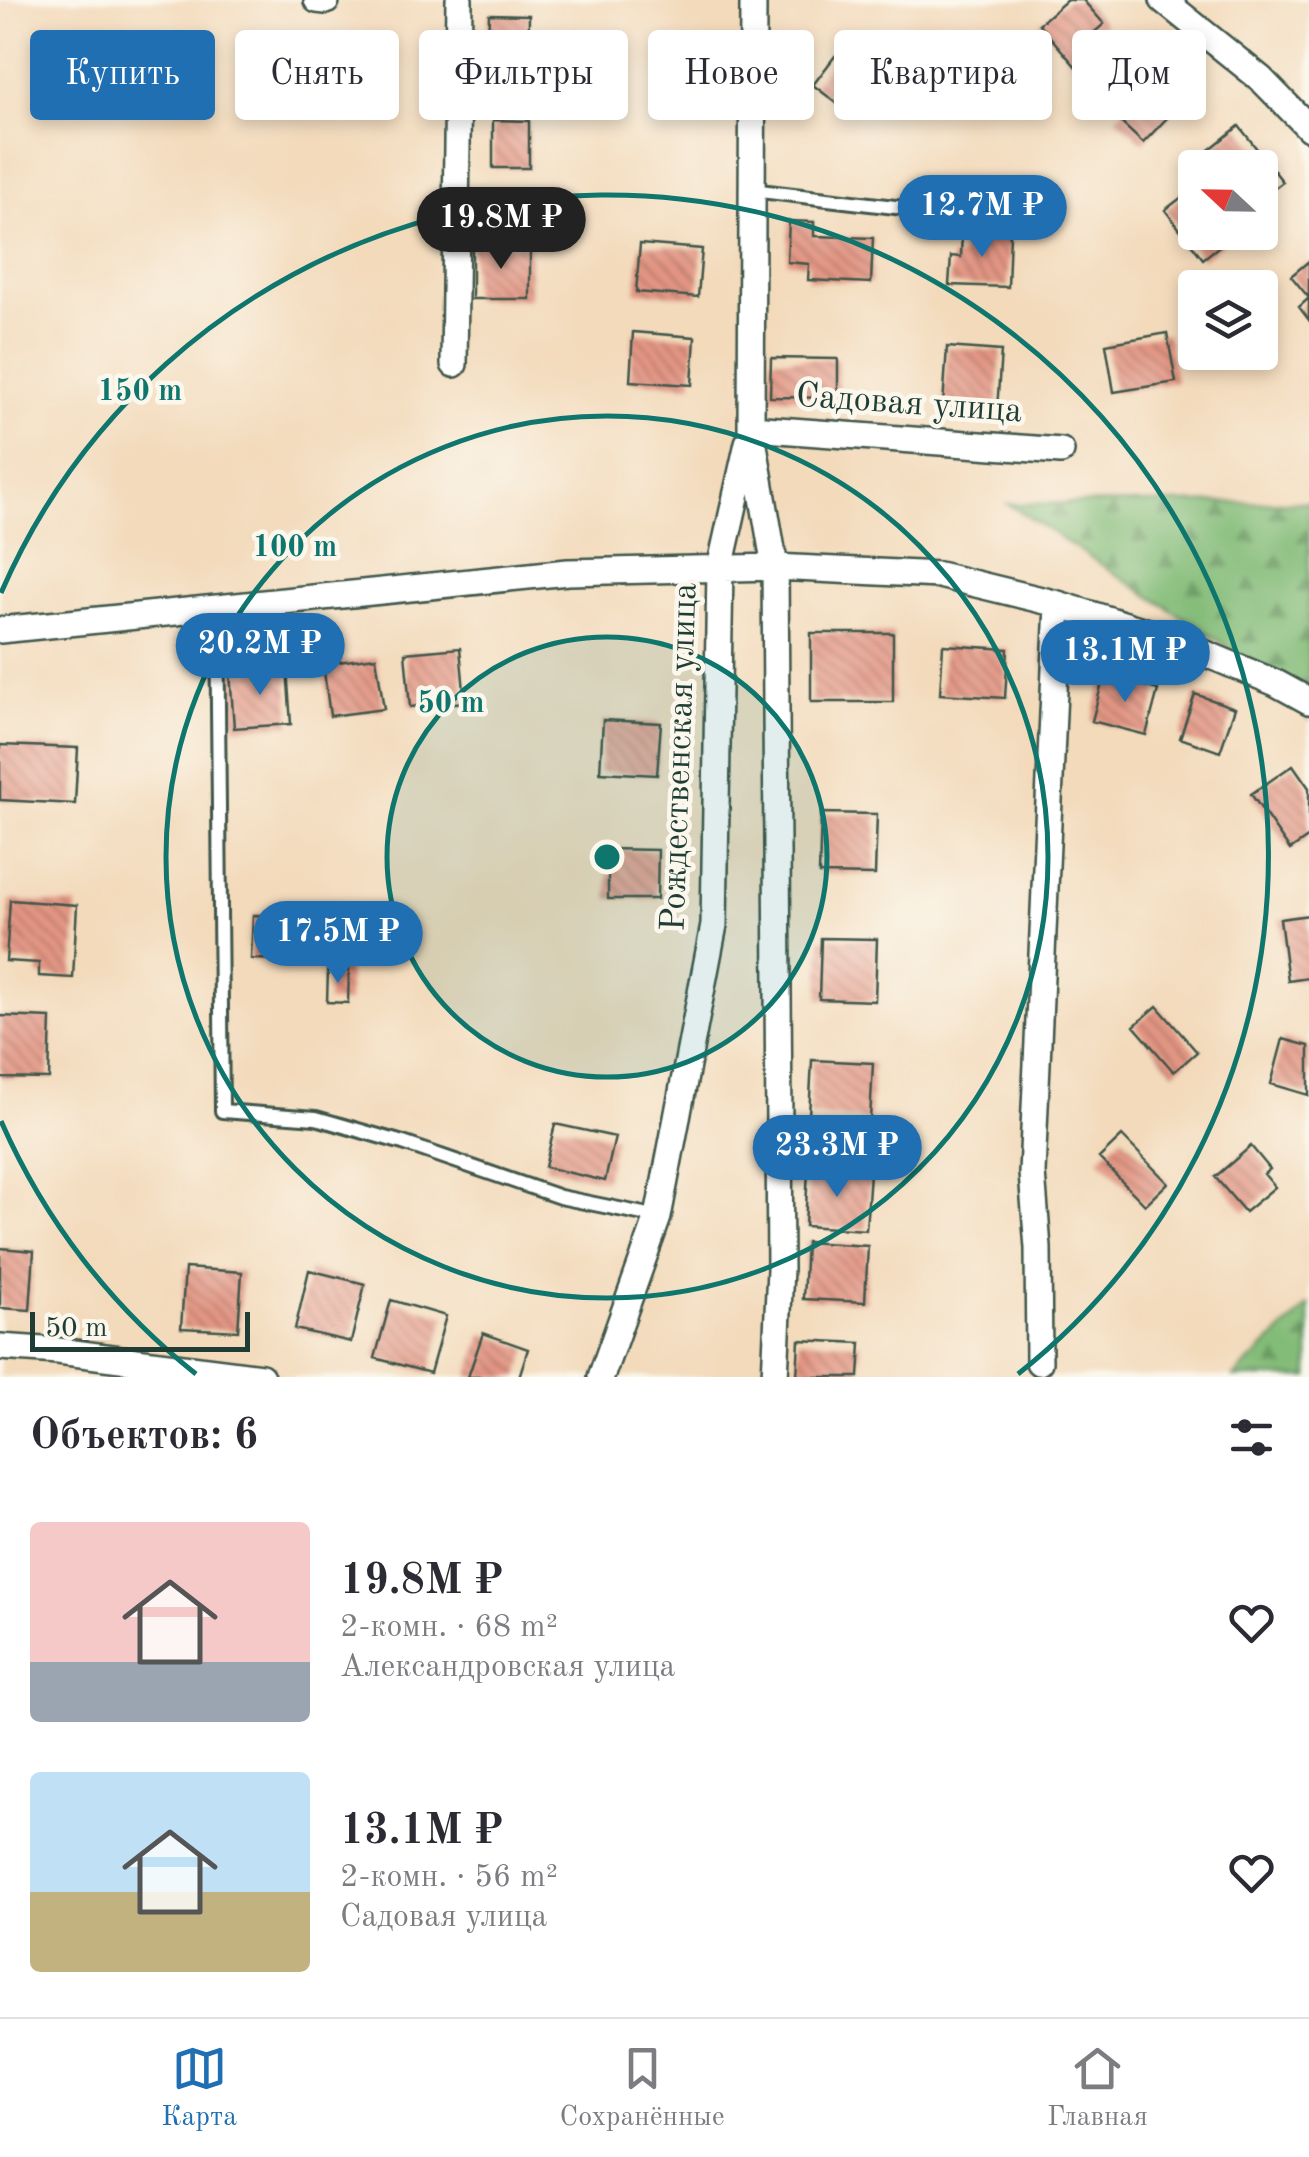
<!DOCTYPE html>
<html lang="ru">
<head>
<meta charset="utf-8">
<style>
  :root { --surface:#fff; --page:#f7f7f7; --text:#2b2b33; --muted:#7c7c81; --line:#e1e1e2; --accent:#1f6fb2 }
  body { margin:0; font-family:"Old Standard TT",serif; background:var(--page); color:var(--text); height:100vh; display:flex; flex-direction:column; font-size:38px; white-space:nowrap }
  * { box-sizing:border-box; margin:0 }
  p { font-size:32px; color:var(--muted) }
  .icon { flex:none; width:55px; height:55px; fill:none; stroke:currentColor; stroke-width:2; stroke-linecap:round; stroke-linejoin:round }
  .map { position:relative; height:1377px; overflow:hidden }
  .sheet { display:flex; flex-direction:column; background:var(--surface); flex:1 }
  .sheet>* { flex:none }
  .top-card { position:absolute; left:30px; top:30px; width:1250px; height:90px; display:flex; gap:20px }
  .needle { width:65px; rotate:292deg }
  .controls { position:absolute; left:1178px; top:150px; display:grid; gap:20px }
  .controls a { display:grid; place-items:center; width:100px; height:100px; border-radius:10px; background:var(--surface); box-shadow:0 5px 15px #0003; font-size:50px }
  .scale { position:absolute; left:30px; bottom:25px; width:220px; box-sizing:border-box; padding-left:10px; border:5px solid #1f3d34; border-top:0; font-size:28px; line-height:35px; white-space:nowrap; color:#1f3d34; -webkit-text-stroke:8px #fbf7ec; paint-order:stroke }
  .price { position:absolute; translate:-50% -85px; padding:0 22px; border-radius:35px; background:var(--accent); color:#fff; font-size:32px; line-height:65px; filter:drop-shadow(0 2px 5px #0008) }
  .price::after { content:''; position:absolute; left:50%; top:60px; width:30px; height:22px; margin-left:-15px; background:inherit; clip-path:polygon(0 0,100% 0,50% 100%) }
  .price.selected { background:#222; color:#fff }
  ul { padding:0; list-style:none }
  li { display:flex; align-items:center; gap:30px; height:250px; padding:0 30px }
  li span { display:grid; place-items:center; flex:none; width:280px; height:200px; border-radius:10px; color:#555 }
  li>.icon { margin-inline-start:auto }
  span .icon { width:120px; height:120px; fill:#fffc; stroke-width:1 }
  li b { font-size:42px }
  h2 { display:flex; justify-content:space-between; align-items:center; height:120px; padding:0 30px; font-size:42px }
  .pill { padding:0 35px; border-radius:10px; background:var(--surface); box-shadow:0 5px 15px #0003; font-size:35px; line-height:90px }
  .pill.selected { background:var(--accent); color:#fff }
  .tabs { display:flex; justify-content:space-around; align-items:center; height:140px; border-top:2px solid var(--line); background:var(--surface); font-size:28px; color:var(--muted) }
  .tabs a { display:grid; justify-items:center; gap:5px }
  .tabs .selected { color:var(--accent) }
  .map>svg:first-child { display:block }
  .forest { fill:url(#forest-firs); stroke:#517c56; stroke-width:2.5 }
  .building { fill:url(#building-back-hatch) }
  .lines { fill:none; stroke-linecap:round; stroke-linejoin:round }
  .lane-casing { stroke:#3f5548; stroke-width:18 }
  .street-casing { stroke:#3f5548; stroke-width:30 }
  .lane { stroke:#fff; stroke-width:12 }
  .street { stroke:#fff; stroke-width:25 }
  .ring { fill:none; stroke:#0f766e; stroke-width:5 }
  .labels { text-anchor:middle; dominant-baseline:central; stroke-width:9; stroke-linejoin:round; paint-order:stroke }
  .street-label { font-size:35px; fill:#1f3d34; stroke:#fbf7ec }
  .centre { fill:#0f766e; stroke:#fbf7ec; stroke-width:5 }
  .ring-label { font-size:30px; text-anchor:middle; font-weight:bold; fill:#0f766e; stroke:#fbf7ec; stroke-width:9; stroke-linejoin:round; paint-order:stroke }
</style>
</head>
<body>
<div class="map">
<svg width="1309" height="1377" viewBox="0 0 1309 1377">
  <defs>
    <pattern id="forest-firs" width="22" height="20" patternUnits="userSpaceOnUse" patternTransform="scale(2.5)"><rect width="22" height="20" fill="#83bc78"/><path d="M5 1l3.5 6h-7zM16 11l3.5 6h-7z" fill="#6b9a63"/></pattern>
    <pattern id="building-back-hatch" width="6" height="6" patternUnits="userSpaceOnUse" patternTransform="scale(2.5)"><rect width="6" height="6" fill="#e39583"/><path d="M-1 5l2 2M0 0l6 6M5-1l2 2" fill="none" stroke="#b77b6c"/></pattern>
  </defs>
  <rect width="100%" height="100%" fill="#fbf7ec"/>
  <filter id="ink" filterUnits="userSpaceOnUse"><feTurbulence type="fractalNoise" baseFrequency=".01" numOctaves="2"/><feDisplacementMap in="SourceGraphic" scale="20" xChannelSelector="R" yChannelSelector="G"/><feConvolveMatrix kernelMatrix="1 2 1 2 8 2 1 2 1" color-interpolation-filters="sRGB"/></filter>
  <filter id="wash" filterUnits="userSpaceOnUse"><feTurbulence type="fractalNoise" baseFrequency=".0048" numOctaves="4" result="noise"/><feDisplacementMap in="SourceGraphic" scale="40" xChannelSelector="R" yChannelSelector="G"/><feGaussianBlur stdDeviation="2.25" result="paint"/><feColorMatrix in="noise" values="0 0 0 0 0 0 0 0 0 0 0 0 0 0 0 0 0 1.4 0 .05"/><feComposite in="paint" operator="in"/></filter>
  <g filter="url(#wash)">
    <rect width="100%" height="100%" fill="#f3dabb"/>
    <!-- forest -->
    <path class="forest" d="M1309,502V721L1302,695L1008,504Z
      M1309,1305V1377H1234Z"/>
    <g id="blocks">
      <!-- building -->
      <path class="building" d="M1067,0H1083L1104,24L1089,37L1105,56L1083,75L1039,24Z
        M489,14L529,15L528,73H487Z
        M1159,35L1182,57L1169,71L1191,93L1143,143L1116,118L1140,93L1120,75Z
        M835,56L869,83L847,111L813,85Z
        M493,120L529,121V168H493Z
        M1239,126L1283,182L1260,199V168H1195V171L1190,165Z
        M1195,187V232H1237L1203,259L1165,210Z
        M789,221L814,222V236L873,238L871,283L808,280L809,264L787,262Z
        M962,230L1010,233L1008,287L949,285L951,256L961,257Z
        M640,244L702,249L698,297L636,292Z
        M472,245H530V299H472Z
        M1309,261V298L1291,276Z
        M1309,298V320L1299,307Z
        M633,332L695,337L692,385L630,381Z
        M1167,333L1176,382L1114,392L1106,344Z
        M947,347L1001,351L997,410L943,405Z
        M771,358L838,359V398L770,397Z
        M811,633H893V702H811Z
        M943,645L1008,649L1005,698L940,694Z
        M460,648L465,702L410,707L405,653Z
        M376,657L384,709L330,716L323,664Z
        M287,668L291,724L234,728L230,672Z
        M1104,675L1158,690L1146,735L1092,721Z
        M1195,694L1235,708L1220,752L1180,738Z
        M603,720L661,723L657,775L600,772Z
        M0,745L78,748L75,804L0,800Z
        M1293,765L1309,788V837L1290,850L1251,794Z
        M821,813L877,814L875,875L819,874Z
        M608,849L658,850L657,899H608Z
        M10,900L77,905L73,978L39,976V963L6,961Z
        M253,915L302,916L301,960L251,959Z
        M1309,915V978L1288,981L1280,919Z
        M821,938L877,939L875,1001L819,999Z
        M328,969L349,970L348,1003L327,1002Z
        M1157,1006L1197,1052L1174,1072L1134,1026Z
        M0,1016L51,1018L49,1079L0,1078Z
        M1283,1039L1309,1046V1095L1271,1084Z
        M812,1060L873,1063L870,1120L809,1116Z
        M555,1124L615,1137L605,1181L545,1167Z
        M1122,1136L1168,1183L1145,1205L1099,1158Z
        M1251,1146L1270,1169L1264,1174L1275,1187L1245,1212L1215,1177Z
        M808,1170L870,1173L866,1230L805,1226Z
        M806,1242L868,1246L865,1302L803,1299Z
        M0,1248L34,1251L30,1310L0,1308Z
        M185,1268L242,1272L238,1331L181,1328Z
        M309,1270L365,1284L351,1342L295,1329Z
        M391,1300L446,1316L430,1373L375,1358Z
        M483,1333L528,1349L519,1377H468Z
        M799,1340L861,1343L859,1377H797Z"/>
    </g>
  </g>
  <g filter="url(#ink)">
    <use href="#blocks" fill-opacity="0" stroke="#3f5548" stroke-width="2.5"/>
    <g class="lines">
      <defs>
        <path id="lane" d="M751,190L946,213
          M217,606L222,1111L316,1118L403,1143L560,1197L658,1217"/>
        <path id="street" d="M317,0L326,1
          M753,0L751,428L775,567L780,1269L775,1377
          M1163,0L1261,79L1309,128
          M454,364L459,0
          M751,428L1061,451
          M0,630L568,572L775,567L939,575L1058,604L1168,638L1276,683L1309,701
          M0,1347L58,1351L261,1377
          M1039,1362L1038,1248L1032,1173L1058,604
          M601,1377L658,1217L714,925L720,568L748,443"/>
      </defs>
      <!-- lane casing -->
      <use href="#lane" class="lane-casing"/>
      <!-- street casing -->
      <use href="#street" class="street-casing"/>
      <!-- lane -->
      <use href="#lane" class="lane"/>
      <!-- street -->
      <use href="#street" class="street"/>
    </g>
  </g>
  <!-- distance rings -->
  <circle cx="607" cy="857" r="220" fill="#0f766e" fill-opacity=".12"/>
  <g class="ring">
    <circle cx="607" cy="857" r="220"/>
    <circle cx="607" cy="857" r="441"/>
    <path d="M196 1374A661 661 0 0 1 1 1121M1 593A661 661 0 1 1 1018 1374"/>
  </g>
  <g class="labels">
    <!-- street labels -->
    <g class="street-label">
      <text transform="translate(909 404) rotate(4)">Садовая улица</text>
      <text transform="translate(680 757) rotate(-88)">Рождественская улица</text>
    </g>
  </g>
  <circle cx="607" cy="857" r="15" class="centre"/>
  <g class="ring-label">
    <text x="140" y="400">150 m</text>
    <text x="295" y="556">100 m</text>
    <text x="451" y="712">50 m</text>
  </g>
</svg>
<div class="controls">
<a><svg class="needle" viewBox="-14 -14 28 28"><path d="M0-13l5 13h-10z" fill="#e53935"/><path d="M0 13l5-13h-10z" fill="#7c7c81"/></svg></a>
<a><svg class="icon" aria-label="layers" viewBox="0 0 24 24"><path d="M12 4l9 5-9 5-9-5zM3 14l9 5 9-5"/></svg></a>
</div>
<div class="scale">50 m</div>
<b class="price" style="left:982px;top:260px">12.7M ₽</b>
<b class="price selected" style="left:501px;top:272px">19.8M ₽</b>
<b class="price" style="left:260px;top:698px">20.2M ₽</b>
<b class="price" style="left:1125px;top:705px">13.1M ₽</b>
<b class="price" style="left:338px;top:986px">17.5M ₽</b>
<b class="price" style="left:837px;top:1200px">23.3M ₽</b>
<div class="top-card">
<a class="pill selected">Купить</a>
<a class="pill">Снять</a>
<a class="pill">Фильтры</a>
<a class="pill">Новое</a>
<a class="pill">Квартира</a>
<a class="pill">Дом</a>
</div>
</div>
<section class="sheet">
<h2>Объектов: 6<svg class="icon" aria-label="filters" viewBox="0 0 24 24"><path d="M4 7h16M4 17h16"/><circle cx="9" cy="7" r="2"/><circle cx="15" cy="17" r="2"/></svg></h2>
<ul>
<li><span style="background:linear-gradient(#f6c9c9 70%,#9aa5b1 0)"><svg class="icon" aria-label="home" viewBox="0 0 24 24"><path d="M3 11l9-7 9 7M6 9v11h12V9"/></svg></span><div><b>19.8M ₽</b><p>2-комн. · 68 m²</p><p>Александровская улица</p></div><svg class="icon" aria-label="heart" viewBox="0 0 24 24"><path d="M12 20l-8-8c-3-5 5-10 8-4 3-6 11-1 8 4z"/></svg></li>
<li><span style="background:linear-gradient(#bfe0f5 60%,#c2b280 0)"><svg class="icon" aria-label="home" viewBox="0 0 24 24"><path d="M3 11l9-7 9 7M6 9v11h12V9"/></svg></span><div><b>13.1M ₽</b><p>2-комн. · 56 m²</p><p>Садовая улица</p></div><svg class="icon" aria-label="heart" viewBox="0 0 24 24"><path d="M12 20l-8-8c-3-5 5-10 8-4 3-6 11-1 8 4z"/></svg></li>
</ul>
</section>
<nav class="tabs">
<a class="selected"><svg class="icon" aria-label="map" viewBox="0 0 24 24"><path d="M3 6l6-2 6 2 6-2v14l-6 2-6-2-6 2zM9 4v14M15 6v14"/></svg>Карта</a>
<a><svg class="icon" aria-label="saved" viewBox="0 0 24 24"><path d="M7 4h10v16l-5-4-5 4z"/></svg>Сохранённые</a>
<a><svg class="icon" aria-label="home" viewBox="0 0 24 24"><path d="M3 11l9-7 9 7M6 9v11h12V9"/></svg>Главная</a>
</nav>
</body>
</html>
